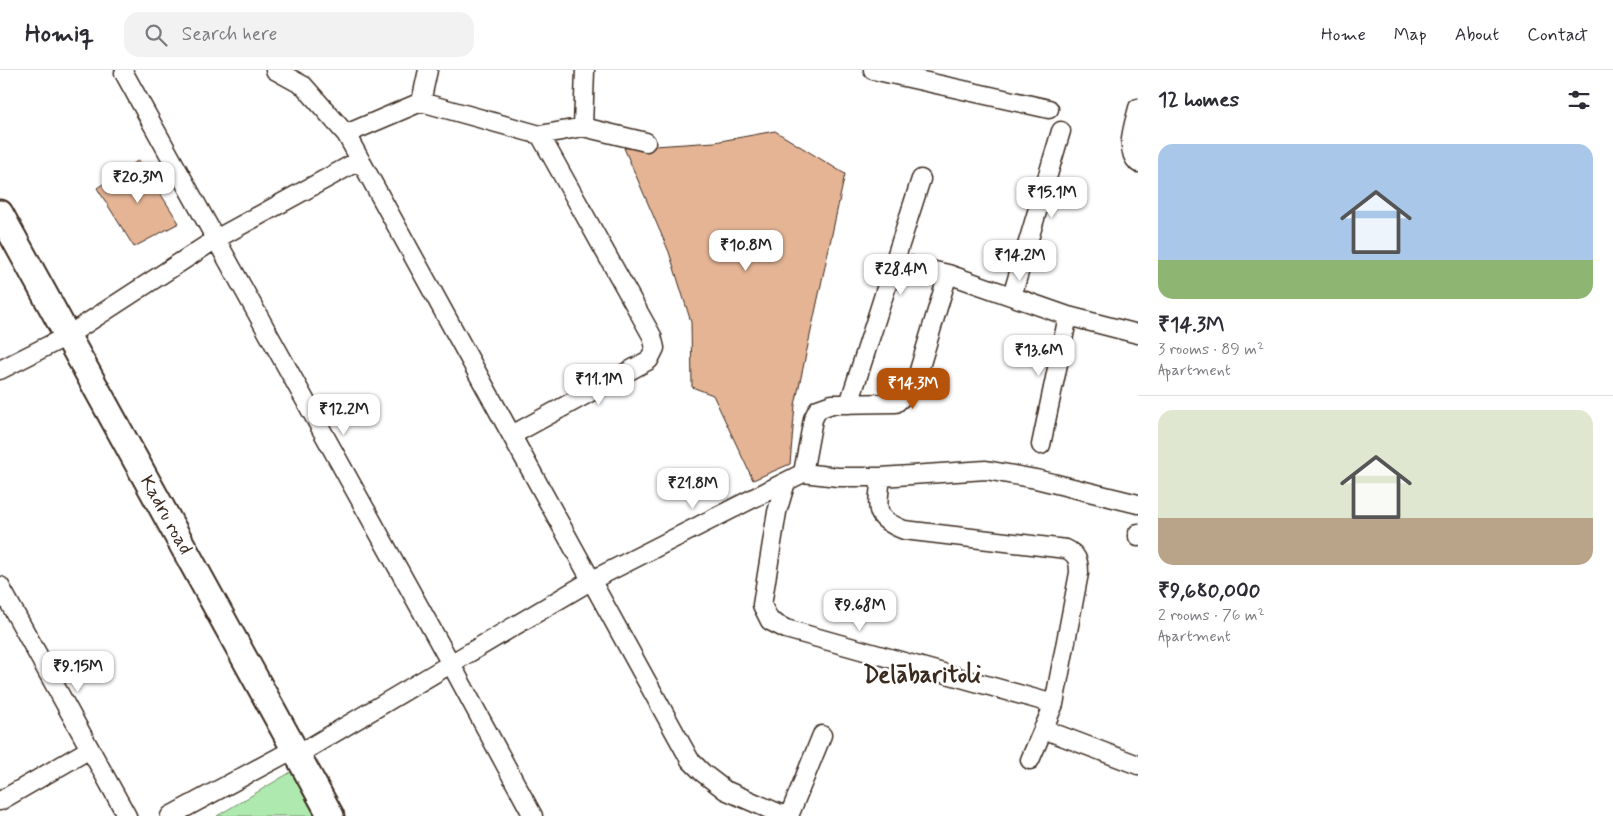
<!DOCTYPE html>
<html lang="en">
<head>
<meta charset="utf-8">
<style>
  :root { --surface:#fff; --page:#f2f2f3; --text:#2b2b33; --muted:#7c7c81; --line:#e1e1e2; --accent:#b45309 }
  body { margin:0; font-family:Mynerve,sans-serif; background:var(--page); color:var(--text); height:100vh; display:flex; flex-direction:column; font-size:19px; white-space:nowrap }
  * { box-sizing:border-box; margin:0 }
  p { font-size:16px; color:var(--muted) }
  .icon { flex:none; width:28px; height:28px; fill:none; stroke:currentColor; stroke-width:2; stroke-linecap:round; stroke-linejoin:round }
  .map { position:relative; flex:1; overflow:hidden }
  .sheet { display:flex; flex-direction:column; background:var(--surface); width:475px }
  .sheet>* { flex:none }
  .price { position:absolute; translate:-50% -42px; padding:0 11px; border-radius:10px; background:#fff; color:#222; font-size:16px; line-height:32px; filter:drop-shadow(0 1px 2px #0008) }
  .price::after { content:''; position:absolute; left:50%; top:30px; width:15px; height:11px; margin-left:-8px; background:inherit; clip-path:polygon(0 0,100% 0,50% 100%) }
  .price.current { background:var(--accent); color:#fff }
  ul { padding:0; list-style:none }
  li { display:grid; align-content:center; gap:10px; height:265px; padding:0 20px }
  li+li { border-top:1px solid var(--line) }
  li span { display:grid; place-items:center; height:155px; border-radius:15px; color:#555 }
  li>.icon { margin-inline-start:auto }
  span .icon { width:90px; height:90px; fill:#fffc; stroke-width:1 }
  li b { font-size:21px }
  h2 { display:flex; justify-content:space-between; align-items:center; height:60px; padding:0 20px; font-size:21px }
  header { display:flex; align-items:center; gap:30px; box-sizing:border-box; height:70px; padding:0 25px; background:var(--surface); border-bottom:1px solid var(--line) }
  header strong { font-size:24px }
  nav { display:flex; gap:28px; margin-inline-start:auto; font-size:18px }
  .search { width:350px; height:45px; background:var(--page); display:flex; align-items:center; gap:12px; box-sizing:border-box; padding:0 18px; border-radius:15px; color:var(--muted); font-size:19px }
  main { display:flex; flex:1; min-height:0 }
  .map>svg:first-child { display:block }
  .green { fill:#aeeaaf; stroke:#748a66 }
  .building { fill:#e4b495; stroke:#3b2a1e }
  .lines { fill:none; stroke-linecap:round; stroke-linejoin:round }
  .minor-casing { stroke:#3b2a1e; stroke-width:21 }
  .secondary-casing { stroke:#3b2a1e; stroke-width:29 }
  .minor { stroke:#fff; stroke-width:18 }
  .secondary { stroke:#fff; stroke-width:25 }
  .labels { text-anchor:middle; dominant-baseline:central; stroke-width:5; stroke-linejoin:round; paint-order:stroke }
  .street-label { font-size:19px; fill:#3b2a1e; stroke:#fff }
  .district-label { font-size:24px; font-weight:bold; fill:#3b2a1e; stroke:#fff }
</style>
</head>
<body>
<header>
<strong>Homiq</strong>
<div class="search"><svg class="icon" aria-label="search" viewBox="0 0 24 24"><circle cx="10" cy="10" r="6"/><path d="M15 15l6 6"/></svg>Search here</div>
<nav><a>Home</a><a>Map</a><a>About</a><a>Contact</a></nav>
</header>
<main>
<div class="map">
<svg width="1138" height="746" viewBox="0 0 1138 746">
  <rect width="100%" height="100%" fill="#fff"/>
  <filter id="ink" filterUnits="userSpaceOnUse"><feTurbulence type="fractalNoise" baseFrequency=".02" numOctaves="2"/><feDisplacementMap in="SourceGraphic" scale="10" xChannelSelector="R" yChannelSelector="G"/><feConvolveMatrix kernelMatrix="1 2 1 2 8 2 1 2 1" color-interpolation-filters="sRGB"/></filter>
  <g filter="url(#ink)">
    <!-- green -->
    <path class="green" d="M291,702L315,746H217Z"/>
    <!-- building -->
    <path class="building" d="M775,61L845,104L795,335L790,394L753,410L713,325L692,317L691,252L669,182L624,78L715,72Z
      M139,90L179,153L134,177L97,118Z"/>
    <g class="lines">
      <defs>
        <path id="minor" d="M275,0L304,16L346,64
          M873,0L1049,39
          M124,3L451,594L533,746
          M421,32L428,0
          M1138,38C1134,55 1124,79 1138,93
          M583,57L585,0
          M646,72L583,57L540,65L421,32L346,64L690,690L703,703L725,720L785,746
          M895,192L948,204L1068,246L1138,264
          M1012,226L1061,61
          M0,300L67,266L216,169L360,90
          M849,334L921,109
          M512,365L649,290L655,278L652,266L540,65
          M1041,375L1068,246
          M803,403L813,349L818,339L832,334L896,333L909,321L917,307L948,204
          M881,407C878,438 871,447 904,460L1066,479C1077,484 1079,491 1079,503L1054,634L1030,690
          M786,412L777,442L762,535L770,551L786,559L1054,634
          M1138,463V467
          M0,516L127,746
          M1043,659L1138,695
          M297,685L592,510L803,403L838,407H881L986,400L1036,409L1138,434
          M0,731L90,679
          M170,746L294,679
          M789,746L822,665"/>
        <path id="secondary" d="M0,143L331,746"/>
      </defs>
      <!-- minor casing -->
      <use href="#minor" class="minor-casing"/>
      <!-- secondary casing -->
      <use href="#secondary" class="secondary-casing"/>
      <!-- minor -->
      <use href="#minor" class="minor"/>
      <!-- secondary -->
      <use href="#secondary" class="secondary"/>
    </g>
  </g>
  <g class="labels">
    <!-- street labels -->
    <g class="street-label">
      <text transform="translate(166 445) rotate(61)">Kadru road</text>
    </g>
    <!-- district labels -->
    <g class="district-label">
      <text x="922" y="605">Delābaritoli</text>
    </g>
  </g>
</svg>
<b class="price" style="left:138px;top:134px">₹20.3M</b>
<b class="price" style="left:1052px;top:149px">₹15.1M</b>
<b class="price" style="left:746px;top:202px">₹10.8M</b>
<b class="price" style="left:1020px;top:212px">₹14.2M</b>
<b class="price" style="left:901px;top:226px">₹28.4M</b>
<b class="price" style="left:1039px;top:307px">₹13.6M</b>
<b class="price" style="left:599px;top:336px">₹11.1M</b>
<b class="price current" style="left:913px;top:340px">₹14.3M</b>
<b class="price" style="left:344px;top:366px">₹12.2M</b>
<b class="price" style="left:693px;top:440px">₹21.8M</b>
<b class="price" style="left:860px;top:562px">₹9.68M</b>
<b class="price" style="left:78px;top:623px">₹9.15M</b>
</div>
<section class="sheet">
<h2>12 homes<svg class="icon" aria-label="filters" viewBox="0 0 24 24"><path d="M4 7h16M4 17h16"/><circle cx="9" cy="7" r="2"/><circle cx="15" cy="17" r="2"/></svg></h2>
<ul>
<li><span style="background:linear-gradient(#a9c7e8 75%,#8fb573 0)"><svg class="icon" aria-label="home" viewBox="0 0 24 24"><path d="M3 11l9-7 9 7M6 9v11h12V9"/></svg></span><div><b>₹14.3M</b><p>3 rooms · 89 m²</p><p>Apartment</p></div></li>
<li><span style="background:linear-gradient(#dfe7d0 70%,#b9a48a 0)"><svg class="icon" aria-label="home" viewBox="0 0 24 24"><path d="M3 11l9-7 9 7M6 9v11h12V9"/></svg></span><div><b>₹9,680,000</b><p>2 rooms · 76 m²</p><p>Apartment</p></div></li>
</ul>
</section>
</main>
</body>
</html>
